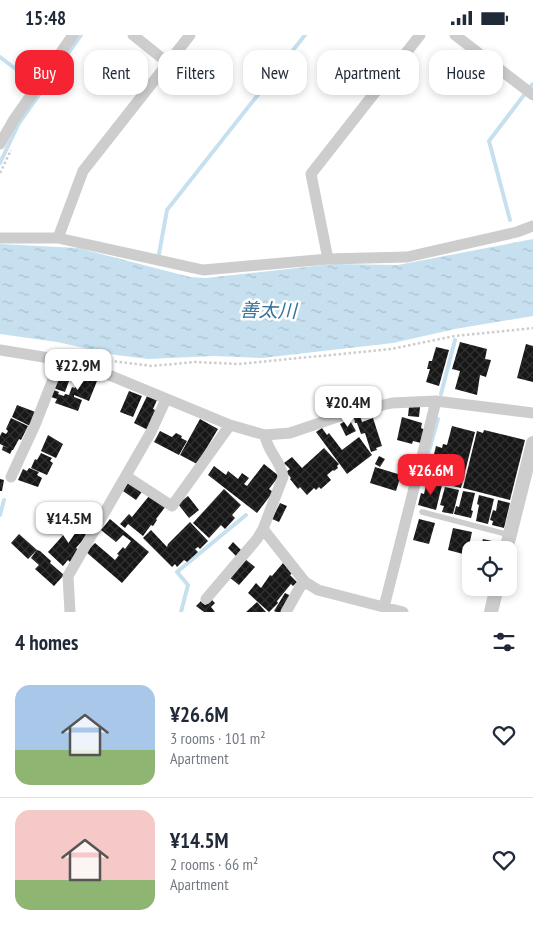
<!DOCTYPE html>
<html lang="en">
<head>
<meta charset="utf-8">
<style>
  :root { --surface:#fff; --page:#f2f2f3; --text:#1f2937; --muted:#747a83; --line:#e0e1e3; --accent:#f62333 }
  body { margin:0; font-family:"PT Sans Narrow","Noto Sans JP",sans-serif; background:var(--page); color:var(--text); height:100vh; display:flex; flex-direction:column; font-size:19px; white-space:nowrap }
  * { box-sizing:border-box; margin:0 }
  p { font-size:16px; color:var(--muted) }
  .icon { flex:none; width:28px; height:28px; fill:none; stroke:currentColor; stroke-width:2; stroke-linecap:round; stroke-linejoin:round }
  .map { position:relative; height:577px; overflow:hidden }
  .drawer { display:flex; flex-direction:column; background:var(--surface); flex:1 }
  .drawer>* { flex:none }
  .top-card { position:absolute; left:15px; top:15px; width:504px; height:45px; display:flex; gap:10px }
  .buttons { position:absolute; left:462px; top:506px; display:grid; gap:10px }
  .buttons a { display:grid; place-items:center; width:55px; height:55px; border-radius:10px; background:var(--surface); box-shadow:0 2px 8px #0003; font-size:25px }
  .price { position:absolute; translate:-50% -42px; padding:0 11px; border-radius:10px; background:#fff; color:#222; font-size:16px; line-height:32px; filter:drop-shadow(0 1px 2px #0008) }
  .price::after { content:''; position:absolute; left:50%; top:30px; width:15px; height:11px; margin-left:-8px; background:inherit; clip-path:polygon(0 0,100% 0,50% 100%) }
  .price.active { background:var(--accent); color:#fff }
  ul { padding:0; list-style:none }
  li { display:flex; align-items:center; gap:15px; height:125px; padding:0 15px }
  li+li { border-top:1px solid var(--line) }
  li span { display:grid; place-items:center; flex:none; width:140px; height:100px; border-radius:15px; color:#555 }
  li>.icon { margin-inline-start:auto }
  span .icon { width:60px; height:60px; fill:#fffc; stroke-width:1 }
  li b { font-size:21px }
  h2 { display:flex; justify-content:space-between; align-items:center; height:60px; padding:0 15px; font-size:21px }
  .tag { padding:0 18px; border-radius:15px; background:var(--surface); box-shadow:0 2px 8px #0003; font-size:18px; line-height:45px }
  .tag.active { background:var(--accent); color:#fff }
  .status { display:flex; justify-content:space-between; align-items:center; height:35px; padding:0 25px; background:var(--surface); direction:ltr }
  .status svg { height:14px; fill:currentColor }
  .map>svg:first-child { display:block }
  .water { fill:url(#water-ripples) }
  .lines { fill:none; stroke-linecap:round; stroke-linejoin:round }
  .stream { stroke:#c7e0ef; stroke-width:4 }
  .building { fill:url(#building-cross-hatch) }
  .path { stroke:#cdcdcd; stroke-width:2.5; stroke-dasharray:2.5 2.5; stroke-linecap:butt }
  .service { stroke:#cdcdcd; stroke-width:5.5 }
  .minor { stroke:#cdcdcd; stroke-width:11 }
  .tertiary { stroke:#cdcdcd; stroke-width:14 }
  .labels { text-anchor:middle; dominant-baseline:central; stroke-width:5; stroke-linejoin:round; paint-order:stroke }
  .water-label { font-size:19px; font-style:italic; fill:#35739a; stroke:#fff }
</style>
</head>
<body>
<div class="status"><b>15:48</b><svg viewBox="0 0 49 12"><path d="M0 12V9h3v3zM5 12V6h3v6zM10 12V3h3v9zM15 12V0h3v12zM26 1h20v11H26zM47 4h2v5h-2z"/></svg></div>
<div class="map">
<svg width="533" height="577" viewBox="0 0 533 577">
  <defs>
    <pattern id="water-ripples" width="26" height="14" patternUnits="userSpaceOnUse" patternTransform="scale(1.25)"><rect width="26" height="14" fill="#c7e0ef"/><path d="M2 4q2-2 4 0t4 0M15 11q2-2 4 0t4 0" fill="none" stroke="#abc0cd"/></pattern>
    <pattern id="building-cross-hatch" width="8" height="8" patternUnits="userSpaceOnUse" patternTransform="scale(1.25)"><rect width="8" height="8" fill="#171717"/><path d="M0 0l8 8M0 8l8-8" fill="none" stroke="#303030"/></pattern>
  </defs>
  <rect width="100%" height="100%" fill="#fff"/>
  <!-- water -->
  <path class="water" d="M533,204V281L455,294L393,308L262,323L214,321L148,324L116,320L57,307L0,299V209L78,213L190,242L206,243L333,229L398,230Z"/>
  <g class="lines">
    <!-- stream -->
    <path class="stream" d="M0,22L33,47
      M531,51L533,49
      M0,128L19,88L81,0
      M510,185L489,106L524,60
      M159,219L167,175L305,0
      M441,359L455,305
      M427,423L438,384
      M0,480L4,465
      M181,577L188,550L177,537L246,480"/>
  </g>
  <!-- building -->
  <path class="building" d="M460,307L487,314L485,324L491,325L486,342L480,340L477,360L455,354L460,336L452,334Z
    M526,309L533,311V347L517,343Z
    M436,312L449,315L439,351L426,347L430,334H427L429,326H432Z
    M81,334L99,341L89,366L74,360V362L82,365L78,376L55,368L57,364L51,362L54,355L59,357L58,359L64,361L65,359L69,360L72,352L75,353Z
    M57,342L69,346L65,357L53,353Z
    M129,356L142,361L133,382L120,377Z
    M147,361L157,365L153,374L157,376L148,395L134,388Z
    M17,370L38,378L32,392L12,382Z
    M409,372H420L419,382L408,381Z
    M360,381L362,387L373,383L382,411L376,413L377,415L371,417L365,398L361,399L357,388H355L354,383Z
    M402,382L422,388L421,393L425,395L421,408L413,406L412,409L397,405Z
    M11,383L28,391L21,405L19,404L13,415H12L10,419L2,415L3,411L8,413L0,409V401L2,397L6,399L8,396L6,394Z
    M200,384L218,394L197,429L180,420Z
    M349,384L356,396L346,401L340,389Z
    M452,391L475,397L461,453L440,448L441,444L429,440L436,411L442,413L443,409L447,410Z
    M322,393L327,400L329,398L342,415L359,402L372,420L347,439L316,397Z
    M484,395L525,405L510,465L463,453L477,396L483,398Z
    M160,396L172,402L176,398L182,401L181,403L187,406L179,420L154,407Z
    M48,400L63,409L56,423L41,416Z
    M324,413L339,429L337,431L338,433L334,436L333,435L327,440L331,445L321,454L319,452L316,455L314,453L307,460L300,452L298,454L290,444L291,443L286,437L290,434L284,428L292,422L302,433Z
    M41,418L52,423L50,426L53,428L47,440L31,433L35,424L37,425Z
    M379,421L385,424L380,432L375,429Z
    M264,429L279,441L269,454L273,457L257,478L208,440L214,431L226,440L228,436L238,444L242,438L249,443L244,449L247,451Z
    M375,432L401,440L396,456L370,448Z
    M29,433L39,437L37,440L42,443L38,452L18,445L23,434L27,436Z
    M0,444L4,445L2,456H0Z
    M130,445L144,454L136,465L123,456Z
    M427,446L442,450L436,475L418,470L421,458L424,459Z
    M445,452L459,455L453,479L442,477L444,471L440,470Z
    M224,454L241,470L232,480L235,483L225,494L221,490L209,503L193,488Z
    M463,456L475,458L471,475L473,476L471,483L454,479L456,471L459,472Z
    M479,460L494,464L488,489L476,486L479,470L477,469Z
    M149,461L166,471L156,484L157,485L153,491L151,490L143,501L128,489L125,493L120,489L129,479L132,482Z
    M188,461L199,475L189,483L178,469Z
    M498,465L510,468L504,493L492,490L493,486L490,485L493,475L496,476Z
    M280,468L287,471L279,487L272,484Z
    M89,476L97,481L92,490L84,485Z
    M110,484L149,517L122,548L86,517L95,508L115,525L119,520L117,519L123,512L125,514L131,506L123,500L116,507L101,495Z
    M419,484L435,488L429,509L413,505Z
    M76,486L89,498L76,513L80,516L70,527L68,525L63,531L48,517Z
    M190,487L208,506L200,514L198,512L195,514L198,517L187,527L184,525L177,532L175,529L172,532L143,503L151,495L167,512L168,509Z
    M453,493L472,497L467,520L448,515Z
    M19,499L37,515L28,524L11,508Z
    M483,504L501,508L500,515H471V522L468,521L471,511L480,514Z
    M233,507L241,515L236,521L228,513Z
    M37,515L40,516L51,526L50,528L64,540L54,551L35,534L39,530L31,523Z
    M245,524L255,532L239,550L229,542Z
    M283,528L294,537L290,540L297,547L293,551L291,549L277,566L278,568L269,577L248,558L256,548L261,553L270,540L272,541Z
    M285,558L291,561L281,577H276L274,576Z
    M212,565L215,568L211,572L215,577H204L196,571L201,566L205,570Z
    M257,567L266,577H246Z"/>
  <g class="lines">
    <!-- path -->
    <path class="path" d="M0,138L11,115
      M100,323L112,326L152,331L195,327L239,329L391,314L455,301L533,293"/>
    <!-- service -->
    <path class="service" d="M422,477L510,500"/>
    <!-- minor -->
    <path class="minor" d="M133,0L168,28
      M420,0L311,139L328,224L407,222L517,197L533,191
      M455,0L533,60
      M0,109L13,86L73,0
      M0,203H58L203,235L328,224
      M58,203L83,136L190,0
      M0,315L80,328L230,390L265,400L290,398L352,377L392,368L436,366L533,378
      M265,400C267,417 281,425 283,442L263,494L305,547
      M126,441L172,471L230,390
      M11,442L35,390L61,324
      M206,564L257,504L263,494
      M384,572L436,366
      M70,577L68,541L151,397L166,364
      M286,577L300,552L305,547L318,555L403,577"/>
    <!-- tertiary -->
    <path class="tertiary" d="M506,515L533,408
      M491,577L497,552"/>
  </g>
  <g class="labels">
    <!-- water labels -->
    <g class="water-label">
      <text transform="translate(268 275) rotate(1)">善太川</text>
    </g>
  </g>
</svg>
<div class="buttons">
<a><svg class="icon" aria-label="locate" viewBox="0 0 24 24"><circle cx="12" cy="12" r="6"/><path d="M12 2v4M12 18v4M2 12h4M18 12h4"/></svg></a>
</div>
<b class="price" style="left:78px;top:356px">¥22.9M</b>
<b class="price" style="left:348px;top:393px">¥20.4M</b>
<b class="price active" style="left:431px;top:461px">¥26.6M</b>
<b class="price" style="left:69px;top:509px">¥14.5M</b>
<div class="top-card">
<a class="tag active">Buy</a>
<a class="tag">Rent</a>
<a class="tag">Filters</a>
<a class="tag">New</a>
<a class="tag">Apartment</a>
<a class="tag">House</a>
</div>
</div>
<section class="drawer">
<h2>4 homes<svg class="icon" aria-label="filters" viewBox="0 0 24 24"><path d="M4 7h16M4 17h16"/><circle cx="9" cy="7" r="2"/><circle cx="15" cy="17" r="2"/></svg></h2>
<ul>
<li><span style="background:linear-gradient(#a9c7e8 65%,#8fb573 0)"><svg class="icon" aria-label="home" viewBox="0 0 24 24"><path d="M3 11l9-7 9 7M6 9v11h12V9"/></svg></span><div><b>¥26.6M</b><p>3 rooms · 101 m²</p><p>Apartment</p></div><svg class="icon" aria-label="heart" viewBox="0 0 24 24"><path d="M12 20l-8-8c-3-5 5-10 8-4 3-6 11-1 8 4z"/></svg></li>
<li><span style="background:linear-gradient(#f6c9c9 70%,#8fb573 0)"><svg class="icon" aria-label="home" viewBox="0 0 24 24"><path d="M3 11l9-7 9 7M6 9v11h12V9"/></svg></span><div><b>¥14.5M</b><p>2 rooms · 66 m²</p><p>Apartment</p></div><svg class="icon" aria-label="heart" viewBox="0 0 24 24"><path d="M12 20l-8-8c-3-5 5-10 8-4 3-6 11-1 8 4z"/></svg></li>
</ul>
</section>
</body>
</html>
